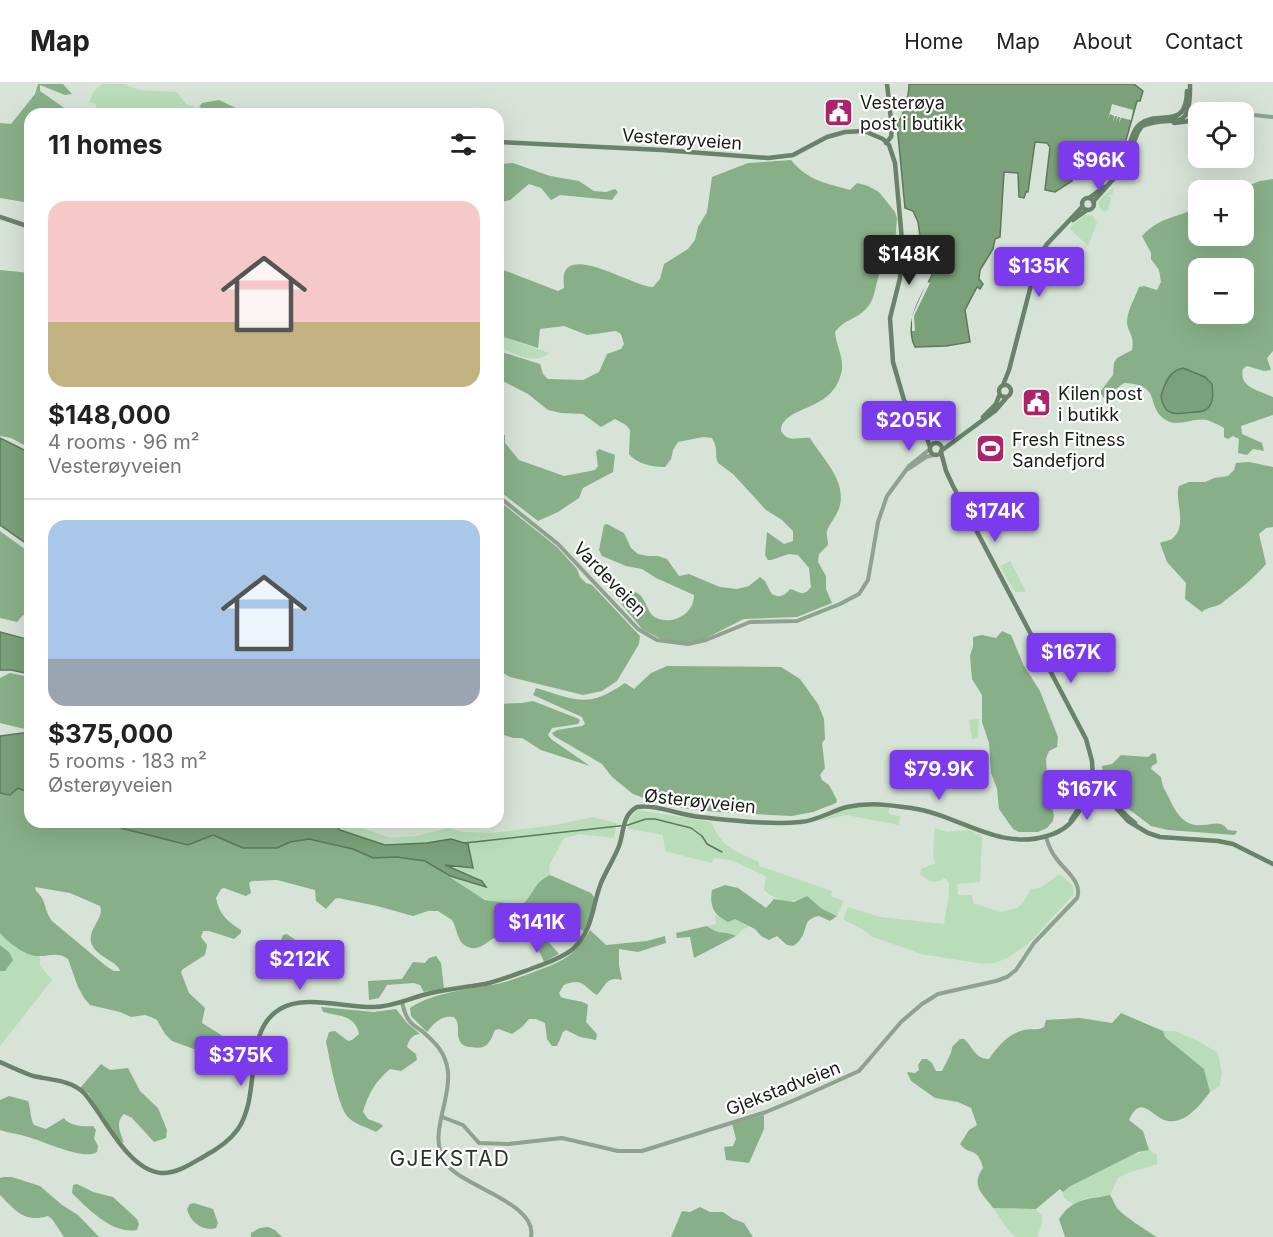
<!DOCTYPE html>
<html lang="en">
<head>
<meta charset="utf-8">
<style>
  :root { --surface:#fff; --page:#f2f2f2; --text:#222; --muted:#767676; --line:#e0e0e0; --accent:#7c3aed }
  body { margin:0; font-family:Inter,sans-serif; background:var(--page); color:var(--text); height:100vh; display:flex; flex-direction:column; font-size:22px; white-space:nowrap }
  * { box-sizing:border-box; margin:0 }
  p { font-size:20px; color:var(--muted) }
  .icon { flex:none; width:33px; height:33px; fill:none; stroke:currentColor; stroke-width:2; stroke-linecap:round; stroke-linejoin:round }
  .map { position:relative; flex:1; overflow:hidden }
  .side { position:absolute; left:24px; top:24px; width:480px; height:720px; display:flex; flex-direction:column; background:var(--surface); border-radius:18px; box-shadow:0 6px 24px #0002 }
  .side>* { flex:none }
  .fabs { position:absolute; left:1188px; top:18px; display:grid; gap:12px }
  .fabs a { display:grid; place-items:center; width:66px; height:66px; border-radius:12px; background:var(--surface); box-shadow:0 6px 24px #0002; font-size:30px }
  .price { position:absolute; translate:-50% -51px; padding:0 14px; border-radius:6px; background:var(--accent); color:#fff; font-size:20px; line-height:39px; filter:drop-shadow(0 2px 3px #0008) }
  .price::after { content:''; position:absolute; left:50%; top:36px; width:18px; height:14px; margin-left:-9px; background:inherit; clip-path:polygon(0 0,100% 0,50% 100%) }
  .price.on { background:#222; color:#fff }
  ul { padding:0; list-style:none }
  li { display:grid; align-content:center; gap:12px; height:318px; padding:0 24px }
  li+li { border-top:2px solid var(--line) }
  li span { display:grid; place-items:center; height:186px; border-radius:18px; color:#555 }
  li>.icon { margin-inline-start:auto }
  span .icon { width:108px; height:108px; fill:#fffc; stroke-width:1 }
  li b { font-size:26px }
  h2 { display:flex; justify-content:space-between; align-items:center; height:72px; padding:0 24px; font-size:26px }
  header { display:flex; align-items:center; gap:36px; box-sizing:border-box; height:84px; padding:0 30px; background:var(--surface); border-bottom:2px solid var(--line) }
  header strong { font-size:28px }
  nav { display:flex; gap:33px; margin-inline-start:auto; font-size:21px }
  .map>svg:first-child { display:block }
  .green { fill:#b8ddb8 }
  .forest { fill:#88b088; fill-rule:evenodd }
  .water { fill:#7aa179; stroke:#5c795c; stroke-width:1.5 }
  .pier { fill:#d6e3d6 }
  .lines { fill:none; stroke-linecap:round; stroke-linejoin:round }
  .stream { stroke:#5c795c; stroke-width:1.5 }
  .tertiary { stroke:#8fa18f; stroke-width:4 }
  .secondary { stroke:#698269; stroke-width:4.5 }
  .labels { text-anchor:middle; dominant-baseline:central; stroke-width:4.5; stroke-linejoin:round; paint-order:stroke }
  .poi-label { font-size:18px; fill:#171c17; stroke:#fff; text-anchor:start }
  .street-label { font-size:18px; fill:#171c17; stroke:#fff }
  .quarter-label { font-size:21px; letter-spacing:1.5px; fill:#283228; stroke:#fff }
</style>
</head>
<body>
<header>
<strong>Map</strong>
<nav><a>Home</a><a>Map</a><a>About</a><a>Contact</a></nav>
</header>
<div class="map">
<svg width="1273" height="1153" viewBox="0 0 1273 1153">
  <rect width="100%" height="100%" fill="#d6e3d6"/>
  <!-- green -->
  <path class="green" d="M102,0H124L139,6L177,8L186,20L214,30H97L96,20L89,18L94,7Z
    M1114,103L1112,111H1107L1111,114L1108,126L1104,128L1099,123V117Z
    M1085,131H1092L1097,139L1088,162L1069,144Z
    M498,251L549,269C534,282 514,269 498,262Z
    M1010,477L1024,504L1025,508H1015L1000,482Z
    M979,635L978,654L972,655L969,636Z
    M868,722L889,724L888,728L891,731L900,732L899,741L847,731L820,737C836,729 850,723 868,722Z
    M638,726L711,738C723,765 734,766 759,778V782L832,807L831,812L844,817L837,832L822,826L807,812C790,820 778,818 764,806L766,792L731,776L714,774L711,779L665,767L663,751L630,745L628,746L630,734Z
    M593,733L617,739L614,754L580,750L564,754L549,782L550,791C533,799 535,809 522,821C490,820 474,812 450,792L486,802L482,797L442,780L451,755L427,759L385,761L340,746L332,738H343L391,754L416,752L449,744L463,748L493,749L555,741Z
    M935,744L947,748L969,746L982,752L980,798L957,800L958,811H972L973,819L1000,828L1017,824L1023,819L1031,805L1040,804L1060,790L1073,802L1074,810L1028,860L1009,873L995,879L983,880L921,870L871,852L867,848L843,835L848,823L880,833L944,840L949,811V799L945,794C934,801 929,798 920,790L921,785L936,779L933,773Z
    M715,831L728,838L735,835L750,842L742,846L736,852C724,846 720,852 707,842L716,840Z
    M0,849C9,860 26,871 40,872V882L52,896L0,962V887H5L9,868L0,861Z
    M1163,947H1175L1200,958L1218,969L1222,989L1220,1002L1210,1008L1204,985L1165,953Z
    M1149,1066L1157,1071V1080L1128,1089L1118,1094L1110,1111L1087,1114L1072,1120L1064,1114L1063,1108L1069,1103L1132,1071Z
    M993,1124L1036,1125L1042,1132V1140L1037,1153H1016L1009,1147Z"/>
  <!-- forest -->
  <path class="forest" d="M38,0H63L72,10L65,11L40,1V7L70,28L69,30H30V119L0,114V39L11,40L35,10Z
    M219,16L238,25L235,30H220L199,23L202,19Z
    M791,76C808,97 826,99 850,106L857,99L868,102L879,108L895,128L897,134L893,187L892,189L880,188C875,200 876,215 866,225C857,235 843,236 835,248C836,261 843,271 842,285C835,330 782,320 781,347C789,360 798,352 810,354C821,373 846,395 840,421C838,431 830,438 827,447C826,451 828,456 828,461L819,470L818,478L826,492V505L832,519L797,533L744,535L704,555L693,558H667L642,545L615,512L620,507C647,505 641,518 653,532C669,543 694,532 694,511L656,494L642,485L626,482L602,472L599,466L604,441L607,440L624,449L631,464L638,470L648,472H658L667,475L679,492L689,490L720,503L737,505L749,502L760,493L765,497L771,509C778,515 785,512 790,505C799,507 803,514 811,503L809,484L798,471L789,470L771,476H768L765,471L767,448L784,460L793,457V447L782,436L766,426L733,390L718,379C714,371 719,365 712,354L703,353L678,358L673,366L671,375L665,383C652,383 637,380 629,370L630,346L626,341L615,335L601,343L583,330L561,329L548,326L528,310L501,296L498,293V267L540,280L543,290L548,295L583,296L599,288L607,270L621,265L624,260L621,250L616,247L587,251L564,242L540,245L538,264L498,251V184L558,207L564,204C564,200 563,194 564,190C572,162 634,203 653,203L660,195L664,180L688,165L695,156L698,143L707,128L712,93L748,79Z
    M513,79L550,92L579,97L594,107L606,108L615,105L618,108L612,116L560,111L551,116L541,104L529,100L510,116L498,119V80Z
    M1273,95V267L1267,274L1271,286L1264,287L1247,282L1243,285C1238,304 1261,307 1273,313V331L1241,342L1242,350L1262,359L1264,367L1253,365L1247,371L1238,369L1239,355L1233,352L1228,355L1224,353V344C1219,341 1213,338 1207,336C1193,333 1178,344 1166,336C1144,322 1164,301 1124,299L1104,314L1100,308L1113,291L1114,279L1117,274L1132,266C1135,250 1127,249 1127,237C1128,225 1135,214 1139,203L1144,202L1157,206L1161,198L1159,186L1151,175V169L1142,152C1162,131 1176,135 1198,123V152H1244V106H1237L1260,97ZM1198,184H1244V230H1198Z
    M0,186L30,189V364L11,354L0,352Z
    M498,349L505,351V359L519,376L564,392L595,386L598,382L596,368L599,365L615,371L613,388L583,404L579,414L558,428L538,437L498,406Z
    M1249,378L1273,383V443L1266,444L1259,450L1266,480C1253,495 1239,506 1223,518C1217,524 1208,522 1202,528L1185,515L1186,499L1167,478L1160,459C1164,457 1170,457 1173,454C1188,441 1174,415 1179,402L1189,398H1205L1214,394L1228,392L1234,386L1236,379Z
    M498,416L557,463L577,485L580,493L586,499L592,501L640,552L639,560L617,597L602,607L583,611L510,593L498,586Z
    M0,447L30,469V534L23,531L17,538L0,534Z
    M1002,547L1011,551L1024,582L1040,607L1058,653L1057,663L1049,667L1046,675L1049,714L1054,731L1053,737L1047,744L1038,748H1019L1013,745L999,725L997,705L991,689L989,659L982,638V611L972,595L970,572L973,562V553L982,551L996,554Z
    M667,582L781,583L800,595L818,620L824,635L825,655L822,659L825,684L820,691L822,696L829,701L837,716L836,719L813,728L792,732L717,728L682,724L649,716L633,710L612,693L602,680L554,652L552,649L557,646L582,642L585,640L582,633L533,611L536,604C577,616 587,625 625,599L634,605L651,589Z
    M10,589L30,593V643L25,645L0,639V594Z
    M533,617L579,635L580,637L578,640L552,644L548,651L551,655L590,682L541,666L522,654H513L498,649V618L499,620L522,619Z
    M1153,669L1156,670L1157,679L1152,682L1151,685L1161,693C1162,702 1165,706 1169,714C1191,764 1215,726 1228,746L1237,747L1235,751L1168,746L1151,742L1122,720L1115,710L1109,695L1103,688L1102,682L1112,680L1121,671L1148,673Z
    M18,704L30,709V738H117L121,744L188,761L213,751L243,764H277L290,758L309,755L353,765L373,774L397,773L425,777L485,816L522,821C535,809 533,799 550,791L591,809L595,814L589,841L584,848C578,842 572,843 565,839C555,833 557,828 542,828L538,836L541,849L559,870L544,878C536,855 522,846 497,853C487,856 481,868 468,863C456,858 458,845 452,836L438,827H428L413,832L377,822L338,814L335,815L326,825L316,817L315,806L277,796L252,797L249,799L251,809L246,812L224,804L221,805L216,814C219,830 227,837 241,846V849L234,855L209,847H203L201,853L207,861L205,871L183,885L181,888L189,909L205,924L202,939L229,956L231,969L228,975L224,976L172,957L165,950L157,936L151,933L145,931L131,933L120,928L90,921L84,914L78,903L68,875C57,867 48,873 36,872C25,871 7,858 0,849V709L10,711ZM35,803L70,809L100,822C105,834 88,844 91,858C95,873 118,877 120,887H114L106,882L52,837C43,825 48,818 36,807Z
    M725,801L738,804L766,824L774,815L794,818L807,812L822,825L837,832L830,837L819,832C798,836 812,850 793,862L787,861L777,852L769,856L761,852L755,845L735,835L728,838C714,831 709,822 712,806Z
    M707,842C720,852 724,846 736,852L694,874L690,853L677,854L676,849Z
    M590,846L606,861L647,857L665,852L666,859L638,868L619,865V881L622,896C607,892 606,901 597,911C583,903 584,893 564,901L559,909L561,913C570,917 580,915 588,921L586,938L597,950L596,956L580,953L566,946L563,948L557,962H552L547,955L545,939L536,935H529L522,943L512,950L499,945L495,946C489,960 487,966 471,963C465,963 461,961 459,955C456,947 461,941 454,933C441,931 434,939 427,948L411,932L410,924C437,906 474,906 505,898C515,895 526,891 536,887C562,878 576,871 590,846Z
    M287,850L327,878L328,884L321,893L297,891L283,886C278,872 277,865 283,851Z
    M0,861L9,868L13,876L5,887H0Z
    M436,872L441,879L444,904L424,908L420,901L414,899L387,901L379,914L369,916L368,897L402,895L413,878L425,879L429,874Z
    M321,923L374,928L396,925L407,939L420,950C412,951 409,955 407,963L416,970L417,976L401,987L390,985C375,998 368,1010 363,1028L368,1035L381,1040L383,1042L376,1048C367,1043 353,1040 347,1032C337,1019 330,975 326,958L329,948L335,947L348,957L352,956L359,950C355,931 339,932 323,928Z
    M1121,929L1163,947L1165,953L1204,985L1210,1008C1201,1020 1186,1040 1168,1037C1151,1034 1142,1008 1129,1036L1143,1047L1149,1066L1138,1068L1069,1103L1063,1108L1060,1105L1036,1125L993,1124C983,1109 970,1103 983,1084C978,1062 969,1072 960,1060L969,1046L977,1041L971,1024L958,1018L935,1014L911,997L907,988L915,989L919,986L918,981L922,975H927L932,979L936,987H942C945,980 952,970 952,963L960,955H964C973,963 975,975 989,975C998,962 1008,950 1024,946C1032,944 1037,947 1044,943L1046,936L1080,934L1112,939Z
    M101,980L110,986L128,984L140,1007L158,1024L167,1046L166,1054L154,1058L132,1034L124,1030C115,1039 120,1047 124,1059L119,1056L88,1009L80,1004Z
    M9,1012L28,1017C31,1025 30,1034 34,1041L46,1045L64,1034C69,1042 84,1043 93,1042L96,1046L94,1054L98,1062L97,1068C85,1077 43,1057 28,1053C19,1050 9,1049 0,1046V1016Z
    M764,1031V1045L749,1079L726,1076L724,1063L733,1062L736,1055L732,1040Z
    M4,1093H12L40,1102L62,1121L78,1131L99,1153H64L52,1135L48,1132C24,1139 16,1127 0,1111V1094Z
    M77,1100L93,1108L113,1113L137,1135L139,1140L137,1146C113,1151 87,1124 72,1109L73,1101Z
    M1110,1111C1113,1115 1114,1120 1117,1124C1123,1132 1149,1148 1157,1153H1065L1059,1135C1074,1113 1087,1116 1110,1111Z
    M194,1119L213,1125L218,1139L216,1144C203,1148 190,1138 187,1125L190,1120Z
    M700,1123L710,1128H723L733,1135L744,1139L753,1153H671L682,1127L690,1128Z
    M268,1143L275,1146L282,1153H251V1149L260,1144Z"/>
  <!-- water -->
  <path class="water" d="M909,0H1134L1143,7L1140,17H1137L1121,74L1081,64L1072,97L1055,108L1045,106L1050,63L1047,59L1035,58L1028,108H1026L1024,114L1019,113L1018,89L1004,88L1000,153L995,155L993,165L980,186L979,195L983,200L980,205L977,203L965,226L970,258L946,262L915,263C903,238 922,211 932,191L931,187H925V185L931,182L928,167L920,152L918,138L913,127L905,124L897,40C904,31 909,12 909,0Z
    M1183,284L1205,293L1212,300C1213,308 1214,318 1208,324C1204,328 1199,328 1194,328C1177,330 1164,334 1161,312C1165,299 1169,287 1183,284Z
    M0,354L30,369V462L0,441Z
    M0,548L30,556V590L11,586H0Z
    M30,648V709L18,704L10,711L0,709V652Z
    M117,738H332L340,746L385,761L427,759L451,755L468,760L473,784L445,781L482,797L486,803L450,792L425,777L397,773L373,774L353,765L309,755L290,758L277,764H243L213,751L188,761L121,744Z"/>
  <!-- pier -->
  <path class="pier" d="M1112,20L1133,26L1131,36L1126,35L1125,41L1126,35L1123,34L1122,40L1123,34H1121L1119,39L1120,33H1118L1116,38L1117,32H1115L1113,38L1114,32L1110,30L1108,36Z
    M927,198L930,199L914,232L915,247H912V232Z"/>
  <g class="lines">
    <!-- stream -->
    <path class="stream" d="M465,759L628,741L646,735H655L691,744L702,752L707,760L722,768"/>
    <!-- tertiary -->
    <path class="tertiary" d="M1185,29L1192,33H1198
      M1244,30L1273,33
      M1188,36H1198
      M908,385L926,373L934,371
      M498,412L558,460L638,545L657,556L688,560L706,556L750,538L797,537L840,520L859,510L868,496L878,438L887,412L909,382L930,365
      M402,918C403,923 405,930 408,935C411,940 417,944 422,947C436,959 446,969 448,988C451,1020 425,1054 448,1082C467,1104 538,1120 531,1153
      M442,1033L463,1041L479,1059L508,1060L562,1054L618,1067H642L766,1028L797,1015L859,987L901,938L922,920L938,910L996,897L1007,893L1016,886L1034,859L1077,814C1083,798 1065,787 1056,774C1051,768 1048,760 1046,753"/>
    <!-- secondary -->
    <path class="secondary" d="M1174,39L1190,37
      M498,58L662,66L768,74L793,71L827,53L845,48L864,47L883,55L889,61L895,79L902,156L900,194L890,234L893,278L904,316L926,352L930,363
      M886,59L891,53L892,45L887,0
      M1129,61C1132,54 1133,45 1140,40C1159,25 1186,48 1187,7
      M1089,114L1104,103
      M1082 120a6 6 0 1 1 12 0a6 6 0 1 1-12 0Z
      M1093,118L1124,83L1138,48L1142,42C1174,28 1191,54 1190,0
      M0,133L30,143
      M1073,136L1087,126
      M999 307a6 6 0 1 1 12 0a6 6 0 1 1-12 0Z
      M1003,301L1009,286L1038,174L1047,160L1082,123
      M983,333L996,320L999,312
      M930 365a6 6 0 1 1 12 0a6 6 0 1 1-12 0Z
      M941,367L995,327L1007,313
      M941,368L946,387L953,402L1086,655L1092,677L1093,697
      M1106,703C1110,717 1124,730 1135,739
      M1099,708L1105,712L1128,737L1148,749L1160,753L1218,757L1233,760L1273,780
      M1071,736L1091,705L1093,697L1100,694L1106,700L1105,704L1101,708H1096L1092,703
      M0,978C11,983 22,988 33,992C51,996 71,996 84,1009C104,1031 127,1086 161,1089C176,1090 191,1080 203,1073C216,1066 229,1058 238,1045C262,1010 242,947 280,925C305,910 346,924 374,923C394,923 412,913 431,909C449,905 467,903 485,900C502,896 519,889 536,883C549,878 562,874 573,865C593,847 592,822 601,799C606,787 614,775 619,762C624,748 622,731 637,723C655,720 680,731 700,733C730,736 770,741 800,738C817,737 831,727 847,723C869,718 890,721 911,724C957,730 998,767 1047,752C1079,743 1075,723 1096,708"/>
  </g>
  <!-- icons -->
  <defs>
    <symbol id="civic-square" viewBox="-11 -11 22 22"><rect x="-9" y="-9" width="18" height="18" rx="4" fill="#ab2369" stroke="#fff"/><path d="M-.6-6.5H3V-4.5H.6V-3L4-1V1h2V6H-6V1h2V-1L-.6-3ZM-1.2 2.5V6h2.4V2.5Z" fill="#fff"/></symbol>
    <symbol id="stadium-square" viewBox="-11 -11 22 22"><rect x="-9" y="-9" width="18" height="18" rx="4" fill="#ab2369" stroke="#fff"/><path d="M0-5a6.5 5 0 1 0 0 10a6.5 5 0 1 0 0-10ZM-3.5-1.8h7v3.6h-7Z" fill="#fff"/></symbol>
  </defs>
  <g fill-rule="evenodd">
    <use href="#civic-square" x="822" y="12" width="33" height="33"/>
    <use href="#civic-square" x="1020" y="302" width="33" height="33"/>
    <use href="#stadium-square" x="974" y="348" width="33" height="33"/>
  </g>
  <g class="labels">
    <!-- poi labels -->
    <g class="poi-label">
      <text x="860" y="18">Vesterøya<tspan x="860" dy="21">post i butikk</tspan></text>
      <text x="1058" y="309">Kilen post<tspan x="1058" dy="21">i butikk</tspan></text>
      <text x="1012" y="355">Fresh Fitness<tspan x="1012" dy="21">Sandefjord</tspan></text>
    </g>
    <!-- street labels -->
    <g class="street-label">
      <text transform="translate(682 55) rotate(4)">Vesterøyveien</text>
      <text transform="translate(610 495) rotate(46)">Vardeveien</text>
      <text transform="translate(700 717) rotate(6)">Østerøyveien</text>
      <text transform="translate(783 1004) rotate(-21)">Gjekstadveien</text>
    </g>
    <!-- quarter labels -->
    <g class="quarter-label">
      <text x="450" y="1074">GJEKSTAD</text>
    </g>
  </g>
</svg>
<div class="fabs">
<a><svg class="icon" aria-label="locate" viewBox="0 0 24 24"><circle cx="12" cy="12" r="6"/><path d="M12 2v4M12 18v4M2 12h4M18 12h4"/></svg></a>
<a>+</a>
<a>−</a>
</div>
<b class="price" style="left:1099px;top:108px">$96K</b>
<b class="price on" style="left:909px;top:202px">$148K</b>
<b class="price" style="left:1039px;top:214px">$135K</b>
<b class="price" style="left:909px;top:368px">$205K</b>
<b class="price" style="left:995px;top:459px">$174K</b>
<b class="price" style="left:1071px;top:600px">$167K</b>
<b class="price" style="left:939px;top:717px">$79.9K</b>
<b class="price" style="left:1087px;top:737px">$167K</b>
<b class="price" style="left:537px;top:870px">$141K</b>
<b class="price" style="left:300px;top:907px">$212K</b>
<b class="price" style="left:241px;top:1003px">$375K</b>
<section class="side">
<h2>11 homes<svg class="icon" aria-label="filters" viewBox="0 0 24 24"><path d="M4 7h16M4 17h16"/><circle cx="9" cy="7" r="2"/><circle cx="15" cy="17" r="2"/></svg></h2>
<ul>
<li><span style="background:linear-gradient(#f6c9c9 65%,#c2b280 0)"><svg class="icon" aria-label="home" viewBox="0 0 24 24"><path d="M3 11l9-7 9 7M6 9v11h12V9"/></svg></span><div><b>$148,000</b><p>4 rooms · 96 m²</p><p>Vesterøyveien</p></div></li>
<li><span style="background:linear-gradient(#a9c7e8 75%,#9aa5b1 0)"><svg class="icon" aria-label="home" viewBox="0 0 24 24"><path d="M3 11l9-7 9 7M6 9v11h12V9"/></svg></span><div><b>$375,000</b><p>5 rooms · 183 m²</p><p>Østerøyveien</p></div></li>
</ul>
</section>
</div>
</body>
</html>
